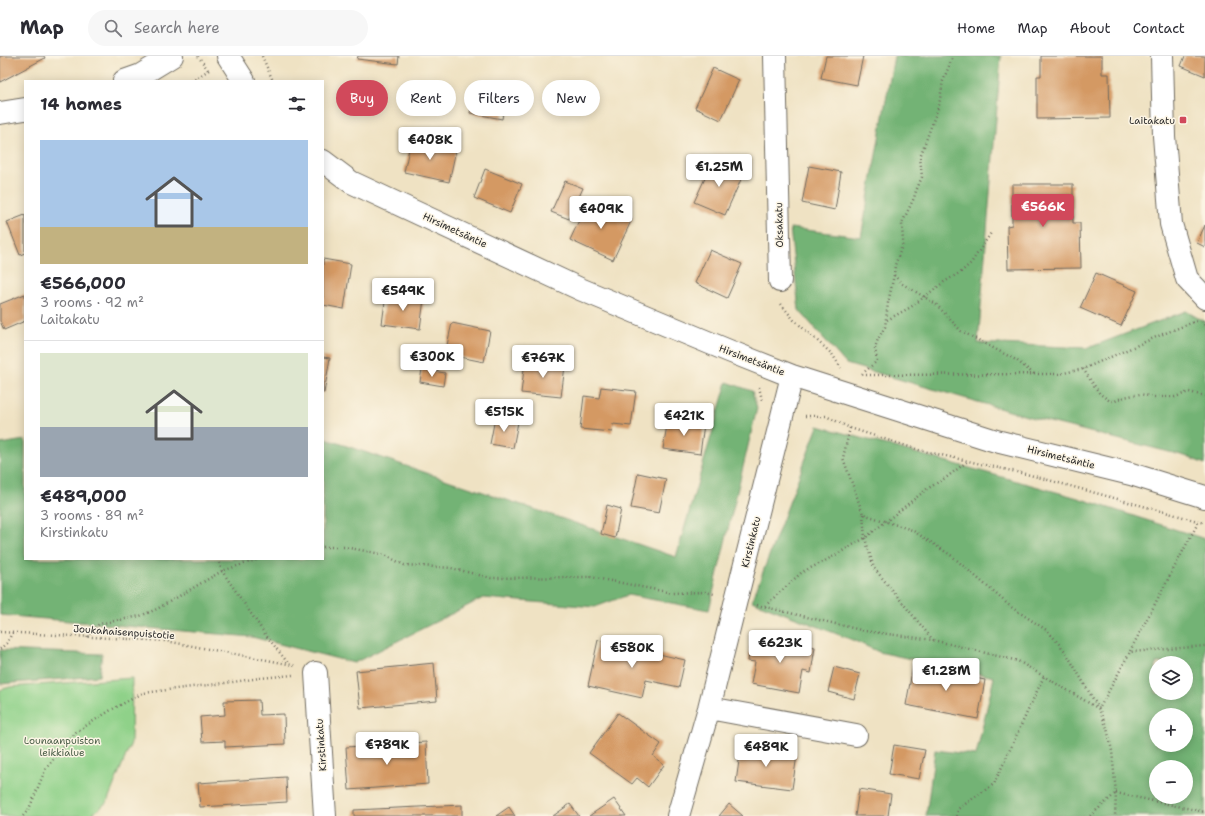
<!DOCTYPE html>
<html lang="en">
<head>
<meta charset="utf-8">
<style>
  :root { --surface:#fff; --page:#f7f7f7; --text:#2b2b33; --muted:#7c7c81; --line:#e1e1e2; --accent:#d1495b }
  body { margin:0; font-family:"Shantell Sans",sans-serif; background:var(--page); color:var(--text); height:100vh; display:flex; flex-direction:column; font-size:15px; white-space:nowrap }
  * { box-sizing:border-box; margin:0 }
  p { font-size:13px; color:var(--muted) }
  .icon { flex:none; width:22px; height:22px; fill:none; stroke:currentColor; stroke-width:2; stroke-linecap:round; stroke-linejoin:round }
  .map { position:relative; flex:1; overflow:hidden }
  .sheet { position:absolute; left:24px; top:24px; width:300px; height:480px; display:flex; flex-direction:column; background:var(--surface); border-radius:0px; box-shadow:0 2px 10px #0003 }
  .sheet>* { flex:none }
  .guide { position:absolute; left:336px; top:24px; width:380px; height:36px; display:flex; gap:8px }
  .tools { position:absolute; left:1149px; top:600px; display:grid; gap:8px }
  .tools a { display:grid; place-items:center; width:44px; height:44px; border-radius:50%; background:var(--surface); box-shadow:0 2px 10px #0003; font-size:20px }
  .price { position:absolute; translate:-50% -34px; padding:0 9px; border-radius:4px; background:#fff; color:#222; font-size:13px; line-height:26px; filter:drop-shadow(0 1px 2px #0008) }
  .price::after { content:''; position:absolute; left:50%; top:24px; width:12px; height:9px; margin-left:-6px; background:inherit; clip-path:polygon(0 0,100% 0,50% 100%) }
  .price.on { background:var(--accent); color:#fff }
  ul { padding:0; list-style:none }
  li { display:grid; align-content:center; gap:8px; height:212px; padding:0 16px }
  li+li { border-top:1px solid var(--line) }
  li span { display:grid; place-items:center; height:124px; border-radius:0px; color:#555 }
  li>.icon { margin-inline-start:auto }
  span .icon { width:72px; height:72px; fill:#fffc; stroke-width:1 }
  li b { font-size:17px }
  h2 { display:flex; justify-content:space-between; align-items:center; height:48px; padding:0 16px; font-size:17px }
  .tag { padding:0 14px; border-radius:18px; background:var(--surface); box-shadow:0 2px 10px #0003; font-size:14px; line-height:36px }
  .tag.on { background:var(--accent); color:#fff }
  header { display:flex; align-items:center; gap:24px; box-sizing:border-box; height:56px; padding:0 20px; background:var(--surface); border-bottom:1px solid var(--line) }
  header strong { font-size:19px }
  nav { display:flex; gap:22px; margin-inline-start:auto; font-size:14px }
  .search { width:280px; height:36px; background:var(--page); display:flex; align-items:center; gap:10px; box-sizing:border-box; padding:0 14px; border-radius:22px; color:var(--muted); font-size:15px }
  .map>svg:first-child { display:block }
  .green { fill:#8fd189; stroke:#5d7e5a }
  .forest { fill:#73b375; stroke:#4f6f50; fill-rule:evenodd }
  .building { fill:#d49963 }
  .lines { fill:none; stroke-linecap:round; stroke-linejoin:round }
  .minor-casing { stroke:#706b60; stroke-width:24 }
  .path { stroke:#706b60; stroke-width:2.5; stroke-dasharray:1 3; stroke-linecap:butt }
  .minor { stroke:#fff; stroke-width:22 }
  .poi-dot { fill:#d1495b; stroke:#fcf5e5; stroke-width:1.5 }
  .labels { text-anchor:middle; dominant-baseline:central; stroke-width:3; stroke-linejoin:round; paint-order:stroke }
  .poi-label { font-size:10px; fill:#2b2b2b; stroke:#fcf5e5; text-anchor:end }
  .street-label { font-size:10px; fill:#2b2b2b; stroke:#fcf5e5 }
  .park-label { font-size:10px; fill:#495d47; stroke:#fcf5e5 }
</style>
</head>
<body>
<header>
<strong>Map</strong>
<div class="search"><svg class="icon" aria-label="search" viewBox="0 0 24 24"><circle cx="10" cy="10" r="6"/><path d="M15 15l6 6"/></svg>Search here</div>
<nav><a>Home</a><a>Map</a><a>About</a><a>Contact</a></nav>
</header>
<div class="map">
<svg width="1205" height="760" viewBox="0 0 1205 760">
  <rect width="100%" height="100%" fill="#fcf5e5"/>
  <filter id="ink" filterUnits="userSpaceOnUse"><feTurbulence type="fractalNoise" baseFrequency=".025" numOctaves="2"/><feDisplacementMap in="SourceGraphic" scale="8" xChannelSelector="R" yChannelSelector="G"/><feConvolveMatrix kernelMatrix="1 2 1 2 8 2 1 2 1" color-interpolation-filters="sRGB"/></filter>
  <filter id="wash" filterUnits="userSpaceOnUse"><feTurbulence type="fractalNoise" baseFrequency=".012" numOctaves="4" result="noise"/><feDisplacementMap in="SourceGraphic" scale="16" xChannelSelector="R" yChannelSelector="G"/><feGaussianBlur stdDeviation="0.9" result="paint"/><feColorMatrix in="noise" values="0 0 0 0 0 0 0 0 0 0 0 0 0 0 0 0 0 1.4 0 .05"/><feComposite in="paint" operator="in"/></filter>
  <g filter="url(#wash)">
    <rect width="100%" height="100%" fill="#efe2c3"/>
    <!-- green -->
    <path class="green" d="M132,622L131,687L107,746L90,760H0V634L10,631Z"/>
    <!-- forest -->
    <path class="forest" d="M894,0H1001L978,287L1088,292L1186,255L1205,266V408L1185,400L1030,361L846,308L799,254L790,172L861,181Z
      M727,326L752,335L757,352L709,554L628,539L595,551L483,542L354,607L252,581L0,559V388L25,384V503H323V382L676,501Z
      M818,370L1078,442L1205,483V760H926L935,694L976,699L994,621L879,596L855,585L752,545ZM1156,607H1186V637H1156ZM1156,659H1186V689H1156ZM1156,711H1186V741H1156Z
      M0,594L102,598L99,620L0,628Z"/>
    <g id="blocks">
      <!-- building -->
      <path class="building" d="M0,0H44L45,2L0,26Z
        M358,0H399L398,8L357,3Z
        M826,0H863L857,29L821,22Z
        M1041,0H1102V18H1109L1110,62L1037,63V20H1041Z
        M1185,0H1205V20L1181,10Z
        M713,12L739,24L721,64L695,52Z
        M473,40L505,45L502,63L470,57Z
        M411,84L456,94L449,126L404,116Z
        M713,105L743,119L725,159L694,146Z
        M809,110L841,116L835,154L802,147Z
        M485,113L522,128L510,157L474,142Z
        M565,125L583,132L569,163L551,156Z
        M1012,128H1073V167H1080L1081,212L1008,213L1007,170L1012,169Z
        M589,143L632,163L613,204L570,184Z
        M25,159V197L20,199L7,166Z
        M1205,169V191L1197,187Z
        M710,194L742,208L727,242L695,227Z
        M323,203L351,208L344,253L323,249Z
        M1096,217L1137,235L1121,270L1080,252Z
        M25,238V265L4,274L0,265V248Z
        M386,238L424,243L420,273L382,268Z
        M452,267L490,275L484,306L445,298Z
        M323,301L330,302L324,337H323Z
        M525,305L565,310L561,341L521,337Z
        M422,313L445,317L443,330L420,326Z
        M601,331L636,335L631,370L613,368L612,376L580,373L584,340L599,342Z
        M495,362L518,366L513,392L490,388Z
        M668,363L704,368L700,398L663,393Z
        M638,417L666,423L659,457L631,452Z
        M607,449L621,453L615,482L601,478Z
        M752,581L815,591L811,617L803,615L799,637L751,628L755,606L748,605Z
        M598,584L685,604L679,631L646,624L642,642L588,630Z
        M434,607L437,645L360,652L356,615Z
        M913,610L985,624L978,663L906,649Z
        M834,611L860,618L854,643L828,636Z
        M259,644L260,659L284,658L285,688L225,691V685L202,686L200,661L225,659L224,645Z
        M618,657L661,688L653,700L664,709L648,731L637,722L632,728L589,697Z
        M426,686L428,728L349,734L346,691Z
        M894,689L925,694L919,723L889,718Z
        M741,691L797,699L792,733L736,726Z
        M286,721L287,746L200,751L198,727Z
        M859,733L891,738L888,760H855Z
        M614,743L626,760H589Z
        M570,748L579,760H553Z
        M729,748L743,760H719Z
        M462,749V760H354V754Z
        M509,751L515,760H496Z"/>
    </g>
  </g>
  <g filter="url(#ink)">
    <use href="#blocks" fill-opacity="0" stroke="#706b60" stroke-width="1"/>
    <g class="lines">
      <defs>
        <path id="minor" d="M228,0L244,25
          M775,0L780,225
          M1162,0L1164,80L1171,168L1187,223L1205,242
          M124,25L141,19L172,0
          M0,57L25,53
          M323,105L351,126L580,233L729,295L792,320L996,385L1131,418L1205,441
          M316,617L325,760
          M709,652L856,679
          M678,760L709,652L792,320"/>
      </defs>
      <!-- minor casing -->
      <use href="#minor" class="minor-casing"/>
      <!-- path -->
      <path class="path" d="M198,0L208,14
        M262,0L273,25
        M191,25L209,14
        M894,219L901,227L936,248L961,275L1016,304L1034,318
        M781,248L794,264L832,298L841,312
        M887,264L911,251L944,226L961,216L971,207L991,177
        M1202,265L1205,270
        M1083,313L1100,338L1110,345H1115L1124,341L1140,338L1153,341H1175L1189,336L1205,340
        M862,318L877,305L875,292L878,283L885,271L888,247L894,219L895,209L903,187L902,167L914,142L916,135L922,121L920,101L939,49L943,25L953,0
        M866,319L1059,318L1083,313L1163,278L1199,264
        M759,331L762,344
        M805,360H826L850,372L919,394L1030,419L1205,467
        M850,372L843,402L863,458L912,474L952,500L1011,551L1048,575L1065,595L1099,653L1107,672L1112,695L1116,737L1115,760
        M863,458L865,482L874,512L933,584
        M323,491H344L366,495L385,499L404,509L451,512L491,522L591,521L672,537L706,536L714,538
        M218,503L222,515L265,578L288,607
        M757,549L865,575L933,584L1018,605L1099,653L1130,596L1205,590
        M765,550L802,516L823,506L865,482L927,433L947,421L968,405
        M0,576L166,585L288,608L295,610
        M87,581L99,568L140,560L157,553L222,515L259,503
        M0,593L7,587L12,577
        M1130,595L1199,465
        M1116,737L1205,756
        M23,760L29,753L46,712L76,676L111,654L143,637L233,626L260,622L293,619
        M957,760L958,753L994,728L1044,620
        M1090,760L1115,738"/>
      <!-- minor -->
      <use href="#minor" class="minor"/>
    </g>
  </g>
  <!-- markers -->
  <rect class="poi-dot" x="1179" y="60" width="8" height="8" rx="2"/>
  <g class="labels">
    <!-- poi labels -->
    <g class="poi-label">
      <text x="1175" y="64">Laitakatu</text>
    </g>
    <!-- street labels -->
    <g class="street-label">
      <text transform="translate(779 169) rotate(-91)">Oksakatu</text>
      <text transform="translate(455 174) rotate(25)">Hirsimetsäntie</text>
      <text transform="translate(752 304) rotate(21)">Hirsimetsäntie</text>
      <text transform="translate(1061 401) rotate(14)">Hirsimetsäntie</text>
      <text transform="translate(751 486) rotate(-76)">Kirstinkatu</text>
      <text transform="translate(124 576) rotate(4)">Joukahaisenpuistotie</text>
      <text transform="translate(321 689) rotate(-94)">Kirstinkatu</text>
    </g>
    <!-- park labels -->
    <g class="park-label">
      <text x="62" y="684">Lounaanpuiston<tspan x="62" dy="12">leikkialue</tspan></text>
    </g>
  </g>
</svg>
<div class="tools">
<a><svg class="icon" aria-label="layers" viewBox="0 0 24 24"><path d="M12 4l9 5-9 5-9-5zM3 14l9 5 9-5"/></svg></a>
<a>+</a>
<a>−</a>
</div>
<b class="price" style="left:430px;top:105px">€408K</b>
<b class="price" style="left:719px;top:132px">€1.25M</b>
<b class="price on" style="left:1043px;top:172px">€566K</b>
<b class="price" style="left:601px;top:174px">€409K</b>
<b class="price" style="left:403px;top:256px">€549K</b>
<b class="price" style="left:432px;top:322px">€300K</b>
<b class="price" style="left:543px;top:323px">€767K</b>
<b class="price" style="left:504px;top:377px">€515K</b>
<b class="price" style="left:684px;top:381px">€421K</b>
<b class="price" style="left:780px;top:608px">€623K</b>
<b class="price" style="left:632px;top:613px">€580K</b>
<b class="price" style="left:946px;top:636px">€1.28M</b>
<b class="price" style="left:387px;top:710px">€789K</b>
<b class="price" style="left:766px;top:712px">€489K</b>
<div class="guide">
<a class="tag on">Buy</a>
<a class="tag">Rent</a>
<a class="tag">Filters</a>
<a class="tag">New</a>
</div>
<section class="sheet">
<h2>14 homes<svg class="icon" aria-label="filters" viewBox="0 0 24 24"><path d="M4 7h16M4 17h16"/><circle cx="9" cy="7" r="2"/><circle cx="15" cy="17" r="2"/></svg></h2>
<ul>
<li><span style="background:linear-gradient(#a9c7e8 70%,#c2b280 0)"><svg class="icon" aria-label="home" viewBox="0 0 24 24"><path d="M3 11l9-7 9 7M6 9v11h12V9"/></svg></span><div><b>€566,000</b><p>3 rooms · 92 m²</p><p>Laitakatu</p></div></li>
<li><span style="background:linear-gradient(#dfe7d0 60%,#9aa5b1 0)"><svg class="icon" aria-label="home" viewBox="0 0 24 24"><path d="M3 11l9-7 9 7M6 9v11h12V9"/></svg></span><div><b>€489,000</b><p>3 rooms · 89 m²</p><p>Kirstinkatu</p></div></li>
</ul>
</section>
</div>
</body>
</html>
